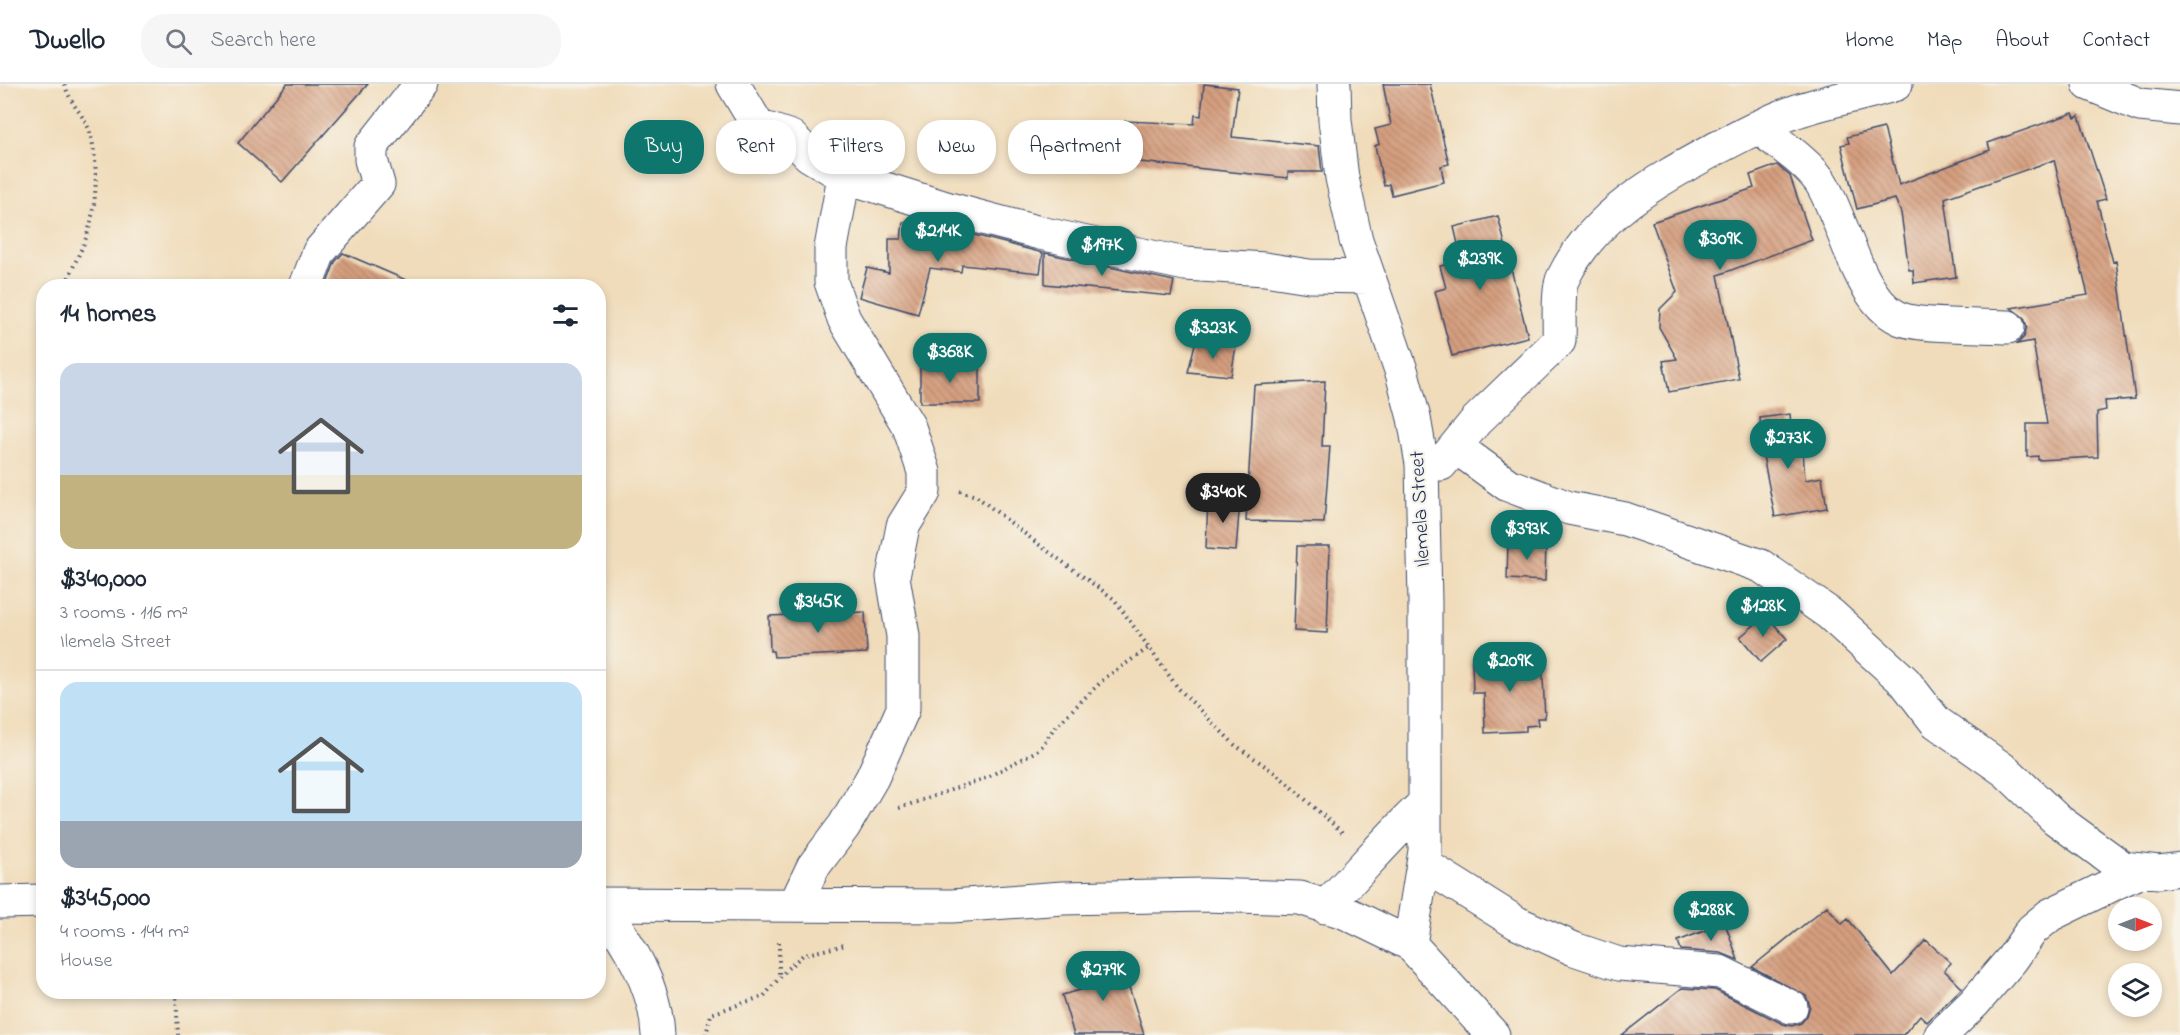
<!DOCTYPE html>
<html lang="en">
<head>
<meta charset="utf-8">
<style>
  :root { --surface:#fff; --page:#f6f6f7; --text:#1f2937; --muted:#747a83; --line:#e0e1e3; --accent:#0f766e }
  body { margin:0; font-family:"Indie Flower",sans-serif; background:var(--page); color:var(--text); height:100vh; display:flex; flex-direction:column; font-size:22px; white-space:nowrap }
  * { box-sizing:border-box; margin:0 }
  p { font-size:20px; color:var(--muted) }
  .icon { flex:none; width:33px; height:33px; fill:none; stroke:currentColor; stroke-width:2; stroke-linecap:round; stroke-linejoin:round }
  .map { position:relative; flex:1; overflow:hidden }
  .sheet { position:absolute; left:36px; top:195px; width:570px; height:720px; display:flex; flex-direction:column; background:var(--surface); border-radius:24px; box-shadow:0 3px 9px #0003 }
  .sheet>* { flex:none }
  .top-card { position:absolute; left:624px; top:36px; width:570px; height:54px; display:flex; gap:12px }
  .needle { width:39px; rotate:90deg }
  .buttons { position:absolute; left:2108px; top:813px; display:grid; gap:12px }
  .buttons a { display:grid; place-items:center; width:54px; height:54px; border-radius:50%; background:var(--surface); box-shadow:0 3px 9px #0003; font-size:30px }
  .price { position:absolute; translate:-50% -51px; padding:0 14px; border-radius:21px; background:var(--accent); color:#fff; font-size:20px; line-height:39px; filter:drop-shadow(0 2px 3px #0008) }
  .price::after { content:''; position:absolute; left:50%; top:36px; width:18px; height:14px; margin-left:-9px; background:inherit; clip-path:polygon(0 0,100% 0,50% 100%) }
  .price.selected { background:#222; color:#fff }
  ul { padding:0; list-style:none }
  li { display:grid; align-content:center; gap:12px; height:318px; padding:0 24px }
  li+li { border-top:2px solid var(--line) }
  li span { display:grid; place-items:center; height:186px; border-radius:18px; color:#555 }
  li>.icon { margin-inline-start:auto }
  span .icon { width:108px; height:108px; fill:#fffc; stroke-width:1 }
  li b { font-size:26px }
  h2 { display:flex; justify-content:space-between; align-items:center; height:72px; padding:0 24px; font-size:26px }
  .tag { padding:0 21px; border-radius:24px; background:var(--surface); box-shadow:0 3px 9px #0003; font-size:21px; line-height:54px }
  .tag.selected { background:var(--accent); color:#fff }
  header { display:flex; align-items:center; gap:36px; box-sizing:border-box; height:84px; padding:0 30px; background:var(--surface); border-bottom:2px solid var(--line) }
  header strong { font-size:28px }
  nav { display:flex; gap:33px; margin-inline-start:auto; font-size:21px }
  .search { width:420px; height:54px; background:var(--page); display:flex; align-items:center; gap:15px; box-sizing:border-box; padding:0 21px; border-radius:24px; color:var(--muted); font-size:22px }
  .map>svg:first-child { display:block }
  .building { fill:url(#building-back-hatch) }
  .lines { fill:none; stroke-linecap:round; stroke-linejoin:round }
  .minor-casing { stroke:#3b496c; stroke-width:35 }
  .path { stroke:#3b496c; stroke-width:4; stroke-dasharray:1.5 4.5; stroke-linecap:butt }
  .minor { stroke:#fff; stroke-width:33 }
  .labels { text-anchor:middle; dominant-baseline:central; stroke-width:4.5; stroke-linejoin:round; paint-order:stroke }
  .street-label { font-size:21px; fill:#1b2f5e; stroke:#f7f3e8 }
</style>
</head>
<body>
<header>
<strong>Dwello</strong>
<div class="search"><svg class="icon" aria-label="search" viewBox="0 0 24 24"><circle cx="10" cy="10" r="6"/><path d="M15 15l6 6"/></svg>Search here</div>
<nav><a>Home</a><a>Map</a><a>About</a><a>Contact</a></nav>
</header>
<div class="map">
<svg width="2180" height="951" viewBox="0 0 2180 951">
  <defs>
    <pattern id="building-back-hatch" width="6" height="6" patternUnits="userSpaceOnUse" patternTransform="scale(1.5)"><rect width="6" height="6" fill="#d69f7f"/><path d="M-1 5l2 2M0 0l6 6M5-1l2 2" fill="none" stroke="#ad826b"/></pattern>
  </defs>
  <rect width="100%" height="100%" fill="#f7f3e8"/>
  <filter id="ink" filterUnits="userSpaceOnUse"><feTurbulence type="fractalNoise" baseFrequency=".0167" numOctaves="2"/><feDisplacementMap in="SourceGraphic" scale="12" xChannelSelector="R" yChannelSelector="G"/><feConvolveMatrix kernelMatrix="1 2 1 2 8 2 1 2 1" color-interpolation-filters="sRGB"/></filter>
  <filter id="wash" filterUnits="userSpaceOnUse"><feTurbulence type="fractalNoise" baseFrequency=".008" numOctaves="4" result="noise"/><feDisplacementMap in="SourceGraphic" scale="24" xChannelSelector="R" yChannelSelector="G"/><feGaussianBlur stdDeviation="1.35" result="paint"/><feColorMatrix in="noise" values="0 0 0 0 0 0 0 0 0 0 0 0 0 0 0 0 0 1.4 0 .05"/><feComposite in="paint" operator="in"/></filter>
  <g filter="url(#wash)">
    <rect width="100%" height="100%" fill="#f0dcba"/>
    <g id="blocks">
      <!-- building -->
      <path class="building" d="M287,0H368L282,98L238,59Z
        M1204,0L1238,4L1232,53L1319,62L1322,88H1288V94L1122,76L1125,37L1194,40L1195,31L1201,32Z
        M1383,0H1430L1449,80L1441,82L1444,98L1392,111L1389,100L1384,102L1375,62L1379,60L1375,45L1391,41Z
        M2073,29L2075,34L2079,32L2106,115L2097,117L2113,178L2116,177L2135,315L2105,317L2106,326L2097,328L2098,373L2038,376V372L2027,373V340H2047L2033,257L2017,260L2024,253L2027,243L2024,234L2011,224L2088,211L2054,76L1945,114L1956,193L1914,199L1913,186H1909L1901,129L1895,115L1857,125L1841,61L1849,59L1847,53L1884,44L1899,101L1990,66L1988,59Z
        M1777,81L1790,92L1812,156L1718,191L1739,295L1669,308L1663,277L1677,275L1659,243L1660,225L1677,208L1652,138L1754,104L1750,91Z
        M1498,132L1528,253L1452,272L1435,207L1446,204L1440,182L1462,177L1454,143Z
        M903,138L936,141L935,147L974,151L1043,169L1040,189L962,181L961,188L930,184L918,230L859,213L867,184L889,189V155H901Z
        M343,169L420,202H326L335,178Z
        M1045,169L1174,197L1171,212L1045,200Z
        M1195,260L1236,262L1231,292L1188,288Z
        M980,281V319H920V282Z
        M1325,297L1322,362H1330L1324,439L1246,437L1254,301Z
        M1790,330L1792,353L1802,352L1805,396L1822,393L1827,424L1775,433L1763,372L1760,334Z
        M1208,414L1240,416L1236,467L1206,465Z
        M1508,457L1546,459L1545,497L1507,495Z
        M1297,462H1330L1327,549L1294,547Z
        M865,528L867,569L774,573L773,567H770L769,532Z
        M1766,531L1787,555L1761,578L1740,553Z
        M1542,574L1545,634H1537L1538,641L1526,642V647L1485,649L1484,609H1473L1472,576Z
        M1827,822L1842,840L1848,835L1893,891L1926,856L1951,879L1944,886L1962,904L1927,938L1920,931L1903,951H1622L1682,904L1715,906L1783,940L1792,942L1801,939L1807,932L1810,922L1806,912L1752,883Z
        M1725,839L1738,876L1721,869L1681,866L1678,857Z
        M1119,871L1144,951H1074L1062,911L1083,905L1077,884Z"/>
    </g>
  </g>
  <g filter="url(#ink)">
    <use href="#blocks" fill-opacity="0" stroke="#3b496c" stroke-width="1.5"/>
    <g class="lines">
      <defs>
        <path id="minor" d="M733,0L758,42L791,53L809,71L844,92L949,125L1040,149L1185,180L1265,185L1309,192L1369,193
          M1334,0L1335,36L1342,94L1356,156L1402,289L1414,334L1422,380L1425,518V767L1410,860
          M2089,0L2140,21L2180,25
          M1758,43C1777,59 1805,76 1820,97C1844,134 1857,215 1899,234C1916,243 1985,241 2008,243
          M306,202L319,168L378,100L371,76V63L421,0
          M1456,363L1508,401L1569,424L1625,435L1761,482L1830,530L1905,598L1936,638L2007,688L2056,735L2123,784L2159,788L2180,785
          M1441,380L1476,337L1559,257C1560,242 1557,206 1563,194C1594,130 1658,96 1717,64C1741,52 1765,38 1791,29C1825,17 1862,11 1896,0
          M1423,780L1517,839L1574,865L1619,880L1720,888L1791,923
          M0,818L44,817
          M598,820L952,822L1063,814L1203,811L1300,814L1344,828L1410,860L1493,951
          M601,820C628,860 656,901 658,951
          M795,821L813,783L844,742L872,694L903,625V552L893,493L903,442L924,408V388L909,343L844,235L831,198V164L844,92
          M1325,823C1359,789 1389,752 1425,719
          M1941,951L1974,919L2012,875L2032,846L2050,831L2138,788"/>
      </defs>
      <!-- minor casing -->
      <use href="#minor" class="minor-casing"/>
      <!-- path -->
      <path class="path" d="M65,0C69,20 85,31 90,49C99,79 97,122 87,151C81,169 71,184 66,202
        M960,407L976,412L1042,463L1114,515L1178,604L1235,661L1278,691L1344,750
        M899,724L986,694L1040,665L1054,644L1105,594L1150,563
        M779,858V894
        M176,908L178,951
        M706,951L711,930L764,912L787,885L803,871L845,861"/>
      <!-- minor -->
      <use href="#minor" class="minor"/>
    </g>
  </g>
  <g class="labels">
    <!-- street labels -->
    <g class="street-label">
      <text transform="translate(1421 425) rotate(-93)">Ilemela Street</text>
    </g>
  </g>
</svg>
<div class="buttons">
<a><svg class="needle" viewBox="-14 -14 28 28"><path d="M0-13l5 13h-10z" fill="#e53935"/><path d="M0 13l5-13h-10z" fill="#747a83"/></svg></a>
<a><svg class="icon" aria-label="layers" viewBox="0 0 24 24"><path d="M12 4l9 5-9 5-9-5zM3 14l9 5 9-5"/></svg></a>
</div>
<b class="price" style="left:938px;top:179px">$214K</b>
<b class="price" style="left:1720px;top:187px">$309K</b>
<b class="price" style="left:1102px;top:193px">$197K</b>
<b class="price" style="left:1480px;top:207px">$239K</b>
<b class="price" style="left:1213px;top:276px">$323K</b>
<b class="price" style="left:950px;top:300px">$368K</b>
<b class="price" style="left:1788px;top:386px">$273K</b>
<b class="price selected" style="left:1223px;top:440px">$340K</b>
<b class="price" style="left:1527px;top:477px">$393K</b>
<b class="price" style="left:818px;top:550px">$345K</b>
<b class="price" style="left:1763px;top:554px">$128K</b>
<b class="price" style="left:1510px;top:609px">$209K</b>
<b class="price" style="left:1711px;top:858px">$288K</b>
<b class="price" style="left:1103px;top:918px">$279K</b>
<div class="top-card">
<a class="tag selected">Buy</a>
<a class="tag">Rent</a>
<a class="tag">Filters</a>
<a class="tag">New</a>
<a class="tag">Apartment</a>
</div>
<section class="sheet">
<h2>14 homes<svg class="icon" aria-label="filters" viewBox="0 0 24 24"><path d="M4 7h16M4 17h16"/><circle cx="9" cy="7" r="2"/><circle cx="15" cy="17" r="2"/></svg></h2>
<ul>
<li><span style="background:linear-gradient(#c9d6e8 60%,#c2b280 0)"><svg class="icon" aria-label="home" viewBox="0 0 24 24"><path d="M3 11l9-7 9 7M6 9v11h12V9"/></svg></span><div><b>$340,000</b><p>3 rooms · 116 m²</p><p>Ilemela Street</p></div></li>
<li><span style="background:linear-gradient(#bfe0f5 75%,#9aa5b1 0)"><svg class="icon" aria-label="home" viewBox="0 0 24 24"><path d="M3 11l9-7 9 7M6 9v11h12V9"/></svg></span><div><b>$345,000</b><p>4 rooms · 144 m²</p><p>House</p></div></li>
</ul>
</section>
</div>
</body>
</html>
